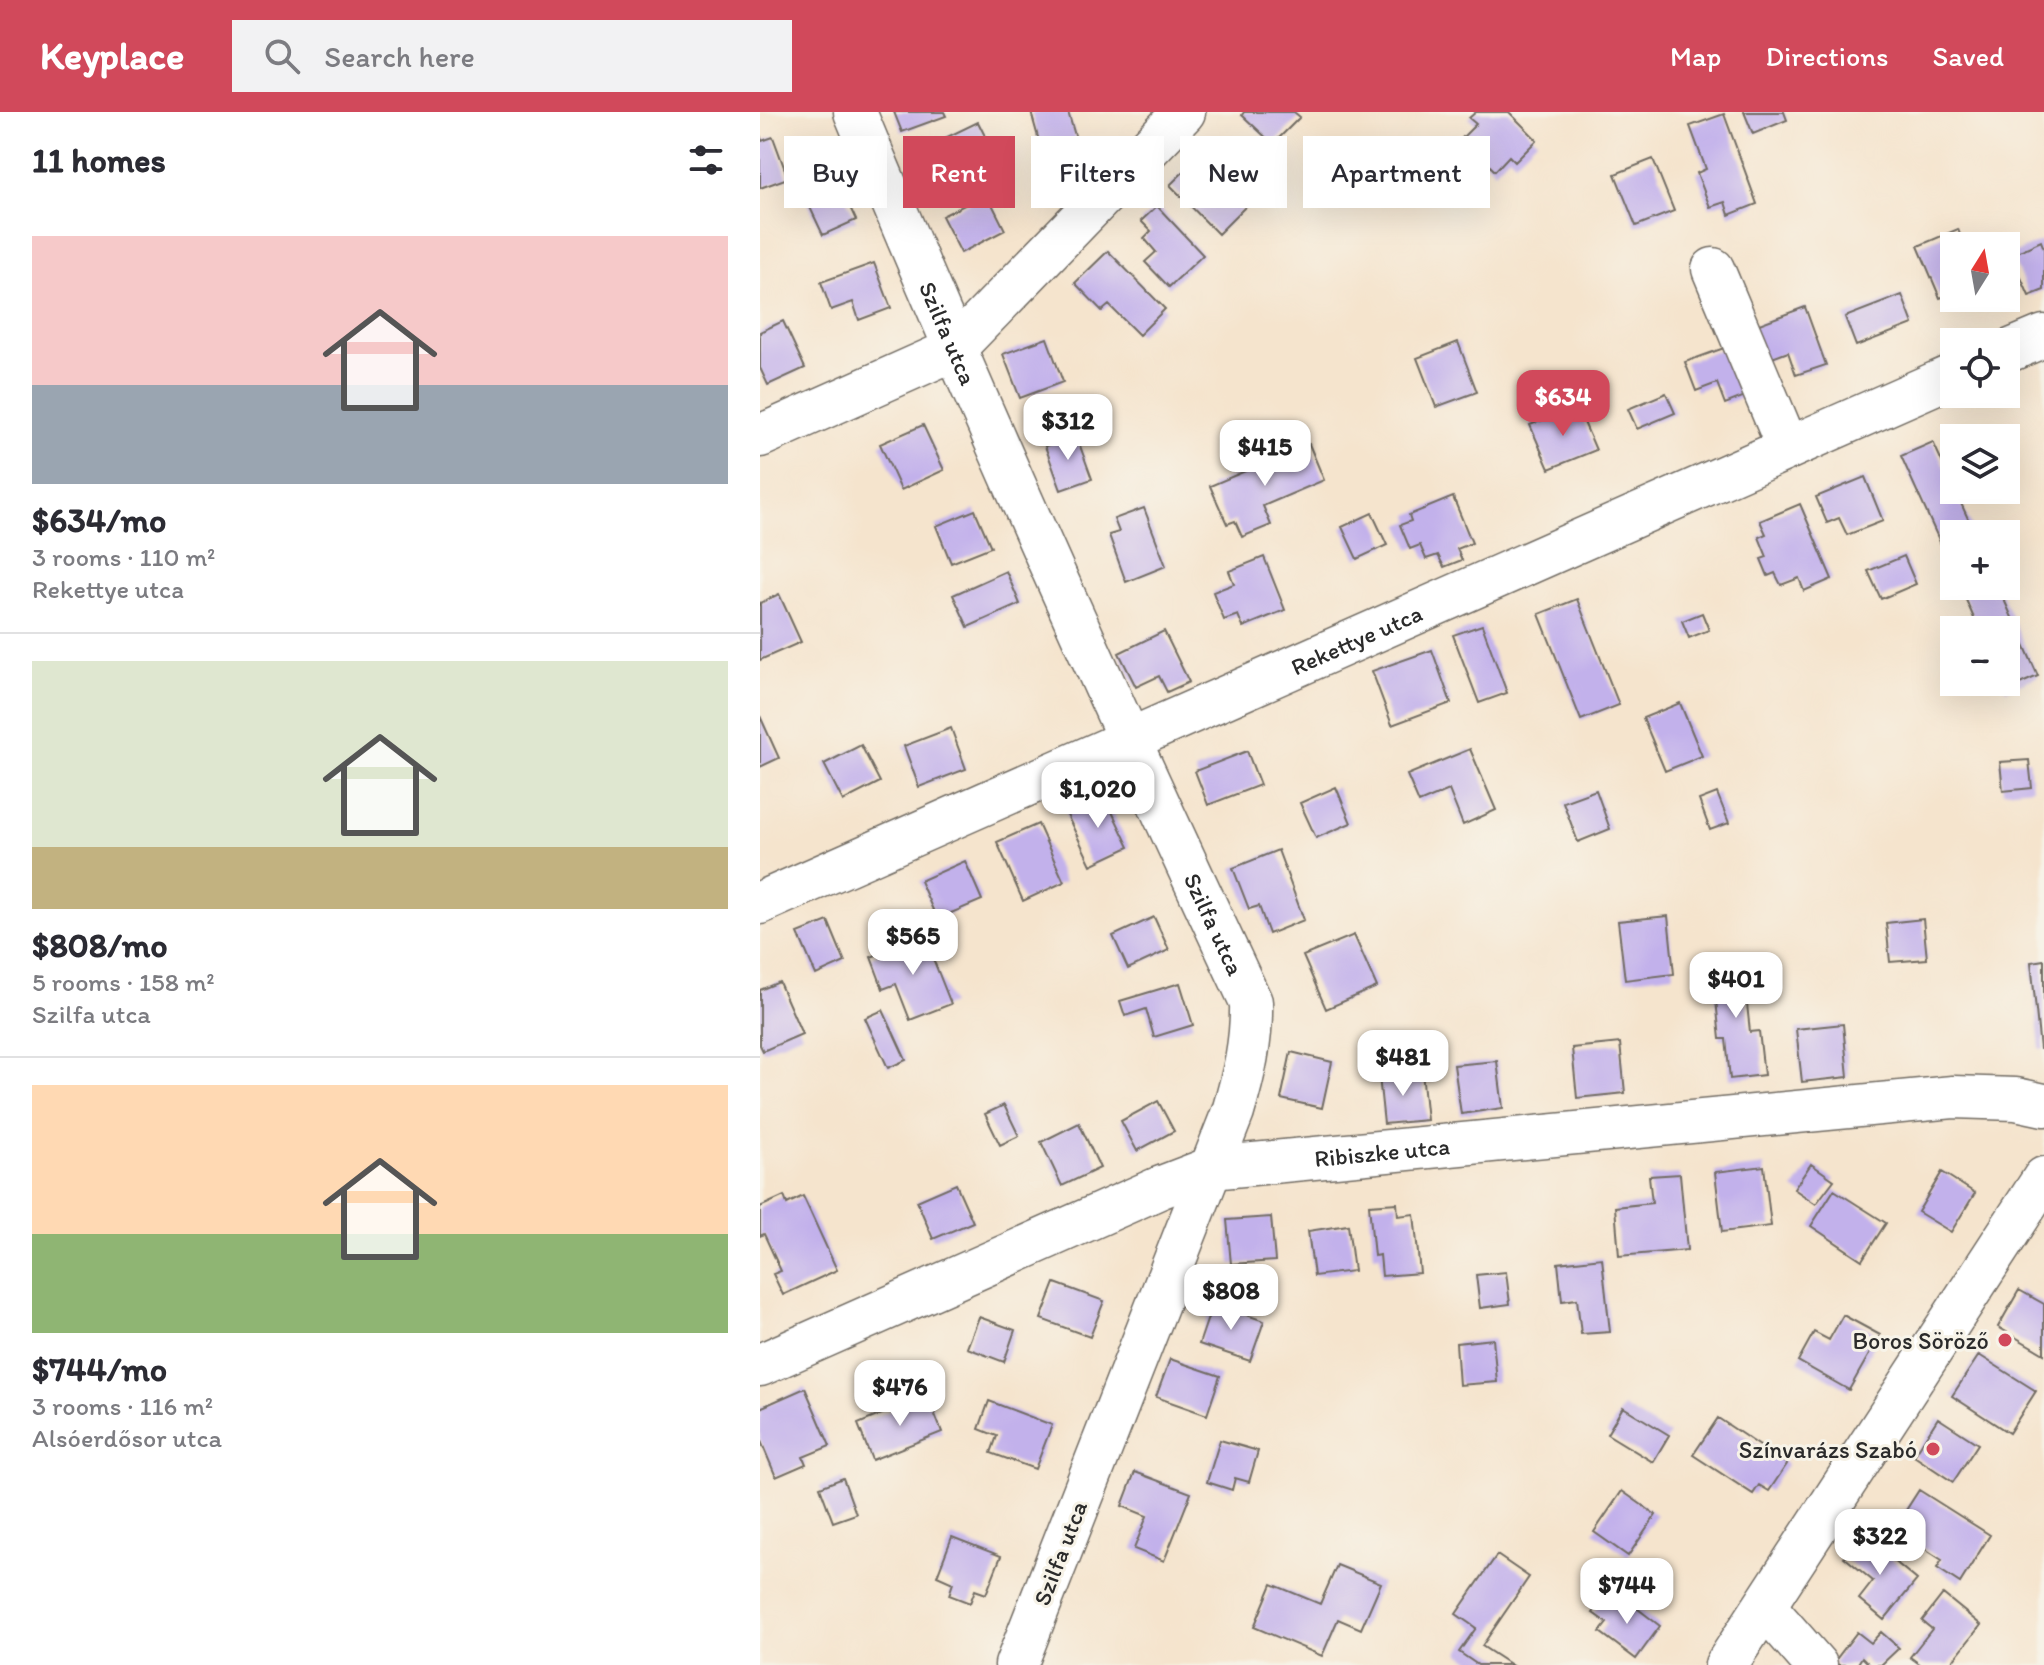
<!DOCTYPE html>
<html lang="en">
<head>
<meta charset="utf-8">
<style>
  :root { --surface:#fff; --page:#f2f2f3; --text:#2b2b33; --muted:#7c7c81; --line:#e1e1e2; --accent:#d1495b }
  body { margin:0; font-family:Itim,sans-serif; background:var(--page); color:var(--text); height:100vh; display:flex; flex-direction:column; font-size:30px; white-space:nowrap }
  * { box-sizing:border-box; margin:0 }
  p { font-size:26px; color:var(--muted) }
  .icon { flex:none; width:44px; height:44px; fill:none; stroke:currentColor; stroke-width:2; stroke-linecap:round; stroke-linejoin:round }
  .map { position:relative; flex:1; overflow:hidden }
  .details { display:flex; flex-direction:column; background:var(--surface); width:760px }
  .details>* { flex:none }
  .guide { position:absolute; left:24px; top:24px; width:760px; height:72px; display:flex; gap:16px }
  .needle { width:52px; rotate:11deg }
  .tools { position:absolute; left:1180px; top:120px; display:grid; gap:16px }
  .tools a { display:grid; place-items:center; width:80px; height:80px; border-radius:0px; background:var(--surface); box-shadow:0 8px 32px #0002; font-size:40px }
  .price { position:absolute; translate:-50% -68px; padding:0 18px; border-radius:16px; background:#fff; color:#222; font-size:26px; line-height:52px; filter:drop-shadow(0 2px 4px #0008) }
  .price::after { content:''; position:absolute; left:50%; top:48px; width:24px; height:18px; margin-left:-12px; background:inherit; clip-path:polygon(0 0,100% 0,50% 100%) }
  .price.on { background:var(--accent); color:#fff }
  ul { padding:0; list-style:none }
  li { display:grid; align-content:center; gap:16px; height:424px; padding:0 32px }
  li+li { border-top:2px solid var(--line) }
  li span { display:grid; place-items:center; height:248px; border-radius:0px; color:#555 }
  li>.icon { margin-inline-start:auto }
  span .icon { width:144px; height:144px; fill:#fffc; stroke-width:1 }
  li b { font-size:34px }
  h2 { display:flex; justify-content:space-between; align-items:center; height:96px; padding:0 32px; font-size:34px }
  .pill { padding:0 28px; border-radius:0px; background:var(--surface); box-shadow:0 8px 32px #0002; font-size:28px; line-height:72px }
  .pill.on { background:var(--accent); color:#fff }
  header { display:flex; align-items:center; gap:48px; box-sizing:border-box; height:112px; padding:0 40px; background:var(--accent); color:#fff }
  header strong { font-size:38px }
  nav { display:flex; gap:44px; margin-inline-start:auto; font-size:28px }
  .search { width:560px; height:72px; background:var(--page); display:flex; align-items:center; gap:20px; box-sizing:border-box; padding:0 28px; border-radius:0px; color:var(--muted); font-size:30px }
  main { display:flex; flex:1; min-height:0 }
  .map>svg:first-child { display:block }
  .building { fill:#c2b1eb }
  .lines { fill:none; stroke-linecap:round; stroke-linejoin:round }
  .minor-casing { stroke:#726c64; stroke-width:45 }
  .minor { stroke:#fff; stroke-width:42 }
  .poi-dot { fill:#d1495b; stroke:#f7f3e8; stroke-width:3 }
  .labels { text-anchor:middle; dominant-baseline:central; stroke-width:6; stroke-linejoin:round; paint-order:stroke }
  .street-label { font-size:24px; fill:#2b2b2b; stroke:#f7f3e8 }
  .poi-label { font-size:24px; fill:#2b2b2b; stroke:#f7f3e8; text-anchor:end }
</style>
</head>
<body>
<header>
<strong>Keyplace</strong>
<div class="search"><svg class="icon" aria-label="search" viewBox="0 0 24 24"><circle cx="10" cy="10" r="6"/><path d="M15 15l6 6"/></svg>Search here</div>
<nav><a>Map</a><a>Directions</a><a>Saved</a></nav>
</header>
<main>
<section class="details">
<h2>11 homes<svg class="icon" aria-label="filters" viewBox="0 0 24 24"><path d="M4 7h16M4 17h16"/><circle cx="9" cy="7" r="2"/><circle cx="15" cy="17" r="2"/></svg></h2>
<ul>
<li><span style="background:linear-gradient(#f6c9c9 60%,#9aa5b1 0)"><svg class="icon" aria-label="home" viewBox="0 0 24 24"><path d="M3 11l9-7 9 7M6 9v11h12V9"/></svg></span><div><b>$634/mo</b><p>3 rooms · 110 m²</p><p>Rekettye utca</p></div></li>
<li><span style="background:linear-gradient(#dfe7d0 75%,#c2b280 0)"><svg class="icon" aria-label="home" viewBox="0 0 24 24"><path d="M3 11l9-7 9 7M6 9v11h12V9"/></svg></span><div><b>$808/mo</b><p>5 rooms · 158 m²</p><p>Szilfa utca</p></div></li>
<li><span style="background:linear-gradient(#ffd9b3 60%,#8fb573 0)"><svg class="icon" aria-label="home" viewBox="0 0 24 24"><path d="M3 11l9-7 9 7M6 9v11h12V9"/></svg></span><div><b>$744/mo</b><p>3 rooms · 116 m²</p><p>Alsóerdősor utca</p></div></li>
</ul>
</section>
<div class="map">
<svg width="1284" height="1553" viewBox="0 0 1284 1553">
  <rect width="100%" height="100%" fill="#f7f3e8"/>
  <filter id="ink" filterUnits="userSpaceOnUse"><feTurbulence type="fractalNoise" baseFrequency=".0125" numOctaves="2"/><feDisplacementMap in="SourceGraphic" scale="16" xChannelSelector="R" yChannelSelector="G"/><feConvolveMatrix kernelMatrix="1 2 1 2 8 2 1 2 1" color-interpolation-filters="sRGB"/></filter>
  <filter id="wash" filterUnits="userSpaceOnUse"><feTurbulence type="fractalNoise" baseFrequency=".006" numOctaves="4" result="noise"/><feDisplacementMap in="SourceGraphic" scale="32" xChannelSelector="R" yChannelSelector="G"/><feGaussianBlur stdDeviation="1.8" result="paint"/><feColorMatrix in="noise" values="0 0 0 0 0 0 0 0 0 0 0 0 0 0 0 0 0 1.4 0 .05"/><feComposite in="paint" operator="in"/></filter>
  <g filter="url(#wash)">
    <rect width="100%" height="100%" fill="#f5e4cd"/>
    <g id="blocks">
      <!-- building -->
      <path class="building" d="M134,0H184L186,4L142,20Z
        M271,0H308L319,37L284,47Z
        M484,0H534L540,5L513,32L482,3Z
        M716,0H749L777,28L755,50L749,44L735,59L702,26L716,12L709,6Z
        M984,0H1024L1027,8L993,22Z
        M964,2L997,92L969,103L965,90L950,95L937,61L946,57L930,14Z
        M218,10L227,28L202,40L212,60L171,80L152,42Z
        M0,23L2,29L13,25L28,66L0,76Z
        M453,31L501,79L458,122L410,73Z
        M893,47L914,99L876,114L855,62Z
        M80,74L96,108L63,123L47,89Z
        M227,82L245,118L201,141L182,104Z
        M397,94L443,143L409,175L385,150L396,140L384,126L391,119L381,109Z
        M1198,117L1204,134H1194V181L1180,186L1158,134Z
        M1281,129L1284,137V178L1269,184L1251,143Z
        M348,139L405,197L379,223L349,193L342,199L315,171Z
        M114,151L131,196L99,208L93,190L71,198L61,170Z
        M1142,183L1153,212L1096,234L1085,205Z
        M1045,195L1066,253L1036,263L1028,240L996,252L983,218Z
        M23,209L45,256L8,273L0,256V220Z
        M287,226L303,270L260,286L243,242Z
        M698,230L717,280L676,295L657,246Z
        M975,232L993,281L965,292L957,271L936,279L925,250Z
        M906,281L915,301L877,317L868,297Z
        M817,294L836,338L789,357L770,313Z
        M163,313L184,358L141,378L120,332Z
        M316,323L332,367L301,378L285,334Z
        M1173,330L1215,422H1194V461L1141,344Z
        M549,332L564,368L503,394L511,413L482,425L475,409L467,412L450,374Z
        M1105,365L1123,409L1087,423L1079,406L1067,411L1056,385Z
        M693,385L712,431L697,437L702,448L684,455L678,443L666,447L660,433L650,437L640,413L651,409L649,403Z
        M1040,392L1072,467L1044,479L1039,466L1021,473L1015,461L1008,464L1001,447L1007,445L999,425L1006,422L1000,409Z
        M384,396L406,454L366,470L349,423L359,420L354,407Z
        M215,398L231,435L191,451L176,414Z
        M612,401L627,433L597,447L582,415Z
        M1144,444L1156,472L1121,487L1108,459Z
        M504,445L525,498L483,515L478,503L464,508L453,480L474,472L469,459Z
        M246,459L260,492L208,515L193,483Z
        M1200,474H1238L1278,564L1246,578L1243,570H1246V518H1219Z
        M19,482L41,530L0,548V491Z
        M817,487L859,593L821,608L779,502Z
        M942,501L949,518L929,526L922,509Z
        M722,513L747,581L719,591L693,523Z
        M404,519L429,570L407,580L399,564L376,575L359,541Z
        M672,538L691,591L632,613L612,559Z
        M920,591L942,644L905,659L883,606Z
        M0,604L19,646L0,655Z
        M191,616L206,657L159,675L144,634Z
        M101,633L120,670L83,689L64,652Z
        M710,637L736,698L703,713L689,678L659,691L647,663Z
        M487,639L500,673L448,693L435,659Z
        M1269,648L1272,676L1243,679L1240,650Z
        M576,675L591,711L556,726L540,691Z
        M836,678L850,717L818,730L803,690Z
        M957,681L969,711L950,718L939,688Z
        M344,683L369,735L331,753L306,701Z
        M278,712L304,770L263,789L237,730Z
        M518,738L544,808L509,822L499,794L489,797L473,756Z
        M205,749L222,788L177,807L160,769Z
        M908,804L914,862L865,868L858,809Z
        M394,805L409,838L368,857L353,824Z
        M1163,807L1167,847L1130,850L1126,811Z
        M68,809L85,850L56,863L38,821Z
        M594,823L617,875L566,897L543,844Z
        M164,824L191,892L150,908L136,872L123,877L111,845Z
        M982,845L990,920L999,919L1004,963L970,967L966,927H960L952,848Z
        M1284,848V937H1280L1271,850Z
        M19,870L42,922L3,939L0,933V878Z
        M420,871L433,913L394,925L386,897L365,904L360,889Z
        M123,898L146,948L128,956L105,906Z
        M1083,912L1088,965L1042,970L1036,917Z
        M860,931L865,981L817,986L812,936Z
        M531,940L572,950L562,996L521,987Z
        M737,949L743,996L701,1002L694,953Z
        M662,960L667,1008L624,1012L619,964Z
        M398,989L414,1019L377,1039L361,1009Z
        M244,993L259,1024L240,1033L225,1002Z
        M319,1011L340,1056L302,1074L281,1030Z
        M1051,1052L1074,1068L1056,1092L1034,1077Z
        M1004,1054L1011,1114L962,1120L955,1060Z
        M1182,1060L1215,1081L1191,1120L1158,1100Z
        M920,1062L927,1138L859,1144L855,1095L892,1091L889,1064Z
        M196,1072L213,1110L173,1127L157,1089Z
        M1074,1078L1126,1111L1102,1148L1051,1114Z
        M24,1084L27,1092L43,1084L77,1158L23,1183L13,1162L21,1159L4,1122L0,1124V1095Z
        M637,1091L638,1104L654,1102L660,1161L622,1164L620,1143L614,1144L609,1093Z
        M511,1105L515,1149L471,1152L467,1108Z
        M588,1113L594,1159L554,1164L548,1119Z
        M842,1146L850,1220L821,1222L817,1187L802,1189L798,1151Z
        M746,1160L750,1192L720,1196L716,1163Z
        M295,1171L344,1189L330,1225L281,1207Z
        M1259,1178L1284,1192V1242L1238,1215Z
        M453,1191L504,1209L490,1249L439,1232Z
        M1083,1203L1120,1223L1089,1278L1038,1249L1054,1220L1069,1228Z
        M219,1205L255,1218L244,1250L207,1236Z
        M733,1227L737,1270L699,1273L696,1231Z
        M1219,1243L1276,1279L1249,1321L1192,1284Z
        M410,1247L460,1264L447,1303L396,1285Z
        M45,1276L70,1334L43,1345L46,1352L16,1365L0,1327V1296Z
        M167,1283L182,1320L112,1348L98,1312Z
        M229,1289L292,1313L275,1357L231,1341L237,1324L219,1317Z
        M863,1295L909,1323L893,1350L847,1322Z
        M958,1306L1027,1352L1009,1379L999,1373L993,1382L933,1343Z
        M1178,1306L1218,1332L1193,1370L1154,1344Z
        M460,1328L498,1339L489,1370L475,1366L472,1378L447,1370Z
        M375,1360L431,1381L404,1449L374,1437L387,1404L362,1394Z
        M83,1366L96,1402L73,1410L60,1375Z
        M1159,1378L1230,1423L1200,1471L1177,1456L1182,1448L1134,1417Z
        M862,1379L896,1403L868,1444L834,1420Z
        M1103,1423L1157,1468L1124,1508L1099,1487L1113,1469L1084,1445Z
        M192,1425L241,1444L226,1482L215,1478L210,1491L189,1483L193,1471L177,1464Z
        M737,1443L769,1465L722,1534L751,1553H718L699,1540L716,1516L696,1502Z
        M577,1453L621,1471L601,1517L578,1507L562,1544L494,1515L512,1472L560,1492Z
        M1183,1482L1221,1513L1189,1553H1161L1150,1545L1172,1517L1162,1509Z
        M845,1486L859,1496L865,1487L900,1514L876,1547L840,1520L847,1511L833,1501Z
        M1097,1520L1111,1531L1121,1520L1139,1536L1121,1553H1110L1102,1545L1097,1553H1079L1074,1550Z"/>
    </g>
  </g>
  <g filter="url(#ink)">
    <use href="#blocks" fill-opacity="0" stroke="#726c64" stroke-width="2"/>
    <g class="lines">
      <defs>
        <g id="minor">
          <path id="s1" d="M95,0C219,300 353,596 491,890C492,929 484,963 473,1000L256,1553"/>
          <path d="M953,157L1028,336"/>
          <path d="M1246,240L1284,224"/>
          <path d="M0,324L193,238L424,0"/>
          <path id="s2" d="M0,791L1194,263"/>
          <path id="s3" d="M0,1253L399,1076L451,1056L1193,985L1256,987L1284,993"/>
          <path d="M1005,1495L1056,1553"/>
          <path d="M966,1553L1284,1066"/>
        </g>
      </defs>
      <!-- minor casing -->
      <use href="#minor" class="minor-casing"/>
      <!-- minor -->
      <use href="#minor" class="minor"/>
    </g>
  </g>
  <!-- markers -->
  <g class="poi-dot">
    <circle cx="1245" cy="1228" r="8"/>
    <circle cx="1173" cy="1337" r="8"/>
  </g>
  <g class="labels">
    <!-- street labels -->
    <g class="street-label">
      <text stroke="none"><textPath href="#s1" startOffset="240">Szilfa utca</textPath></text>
      <text stroke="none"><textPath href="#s2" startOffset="652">Rekettye utca</textPath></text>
      <text stroke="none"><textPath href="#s1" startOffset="888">Szilfa utca</textPath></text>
      <text stroke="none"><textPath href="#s3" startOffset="664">Ribiszke utca</textPath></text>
      <text transform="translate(300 1441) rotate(-69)">Szilfa utca</text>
    </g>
    <!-- poi labels -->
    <g class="poi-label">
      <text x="1229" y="1228">Boros Söröző</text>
      <text x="1157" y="1337">Színvarázs Szabó</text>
    </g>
  </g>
</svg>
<div class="tools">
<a><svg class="needle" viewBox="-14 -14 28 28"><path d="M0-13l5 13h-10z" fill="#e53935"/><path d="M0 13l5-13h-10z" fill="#7c7c81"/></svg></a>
<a><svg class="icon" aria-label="locate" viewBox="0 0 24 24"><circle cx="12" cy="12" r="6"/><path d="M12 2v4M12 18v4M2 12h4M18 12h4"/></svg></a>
<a><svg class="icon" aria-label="layers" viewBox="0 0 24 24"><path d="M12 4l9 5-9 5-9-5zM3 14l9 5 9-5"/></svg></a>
<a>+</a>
<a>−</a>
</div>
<b class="price on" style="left:803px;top:326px">$634</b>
<b class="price" style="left:308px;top:350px">$312</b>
<b class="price" style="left:505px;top:376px">$415</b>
<b class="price" style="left:338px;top:718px">$1,020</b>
<b class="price" style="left:153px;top:865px">$565</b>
<b class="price" style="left:976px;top:908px">$401</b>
<b class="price" style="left:643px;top:986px">$481</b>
<b class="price" style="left:471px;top:1220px">$808</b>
<b class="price" style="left:140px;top:1316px">$476</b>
<b class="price" style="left:1120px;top:1465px">$322</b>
<b class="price" style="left:867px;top:1514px">$744</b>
<div class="guide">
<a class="pill">Buy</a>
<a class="pill on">Rent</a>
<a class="pill">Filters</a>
<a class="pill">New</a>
<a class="pill">Apartment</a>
</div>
</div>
</main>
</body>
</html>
